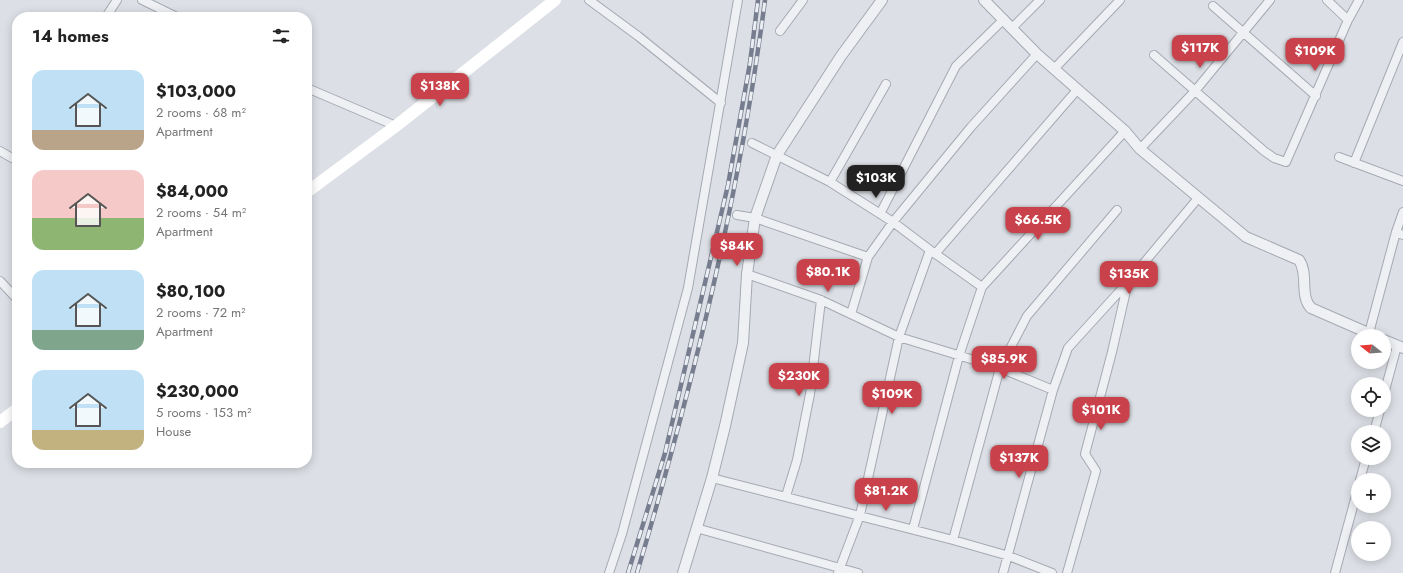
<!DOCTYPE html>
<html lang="en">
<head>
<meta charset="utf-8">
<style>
  :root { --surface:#fff; --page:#f2f2f2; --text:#222; --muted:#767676; --accent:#c9424b }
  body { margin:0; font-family:Jost,sans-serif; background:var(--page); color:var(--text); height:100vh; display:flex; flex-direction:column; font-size:15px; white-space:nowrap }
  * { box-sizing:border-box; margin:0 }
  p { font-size:13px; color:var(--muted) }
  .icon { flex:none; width:22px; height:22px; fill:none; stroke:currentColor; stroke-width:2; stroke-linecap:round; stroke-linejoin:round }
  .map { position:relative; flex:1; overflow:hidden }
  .side { position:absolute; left:12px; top:12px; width:300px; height:456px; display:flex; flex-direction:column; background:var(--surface); border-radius:16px; box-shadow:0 2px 10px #0003 }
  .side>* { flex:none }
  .needle { width:26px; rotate:287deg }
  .controls { position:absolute; left:1351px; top:329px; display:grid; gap:8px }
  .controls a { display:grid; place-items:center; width:40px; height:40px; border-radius:50%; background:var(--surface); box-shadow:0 2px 10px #0003; font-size:20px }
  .price { position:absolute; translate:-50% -34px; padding:0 9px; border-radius:8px; background:var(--accent); color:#fff; font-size:13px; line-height:26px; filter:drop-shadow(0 1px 2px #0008) }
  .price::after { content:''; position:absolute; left:50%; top:24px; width:12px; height:9px; margin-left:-6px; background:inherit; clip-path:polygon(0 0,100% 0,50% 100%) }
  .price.on { background:#222; color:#fff }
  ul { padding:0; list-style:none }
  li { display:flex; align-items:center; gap:12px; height:100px; padding:0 20px }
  li span { display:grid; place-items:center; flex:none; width:112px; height:80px; border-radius:12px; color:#555 }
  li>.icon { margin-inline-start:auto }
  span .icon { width:48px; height:48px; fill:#fffc; stroke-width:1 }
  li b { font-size:17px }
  h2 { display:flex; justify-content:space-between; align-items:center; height:48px; padding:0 20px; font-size:17px }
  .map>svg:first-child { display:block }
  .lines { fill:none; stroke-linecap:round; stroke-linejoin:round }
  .minor-casing { stroke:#a5a9b2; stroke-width:10 }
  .tertiary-casing { stroke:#a5a9b2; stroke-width:12 }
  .minor { stroke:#eef0f4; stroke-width:8 }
  .tertiary { stroke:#eef0f4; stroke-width:10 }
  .secondary { stroke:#fff; stroke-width:12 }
  .rail-casing { stroke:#767d8e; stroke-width:4.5 }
  .rail { stroke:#ebeef3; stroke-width:3; stroke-dasharray:9; stroke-linecap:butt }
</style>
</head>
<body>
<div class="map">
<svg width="1403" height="573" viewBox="0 0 1403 573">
  <rect width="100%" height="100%" fill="#dcdfe5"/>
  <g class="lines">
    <defs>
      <path id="minor" d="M142,0L177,17
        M589,0L638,36L721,103
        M1327,0L1348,20
        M1213,6L1316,96
        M106,17L117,0
        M1012,28L1040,0
        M780,31L803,0
        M1154,55L1264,151L1274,158L1286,162L1348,20L1359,0
        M1054,69L1120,0
        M307,88L396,126
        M752,143L830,182L893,222L930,250L982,287
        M1140,149L1195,91L1270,0
        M0,151L12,158H17
        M1339,157L1403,181
        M1354,163L1403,42
        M830,182L886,84
        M880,214L956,66L1004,19
        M737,215L755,218L868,257
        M1396,232L1403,212
        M935,254L1077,90
        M747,274L821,300L899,337L1000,368L1053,390
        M0,281L17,299
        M851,314L868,257L893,222L971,127L1037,54
        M1369,333L1396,232L1403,235
        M1384,394L1397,346
        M1374,432L1380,410
        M712,478L953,540L1009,556L1052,573
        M1360,480L1366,458
        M786,496L797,460L810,394L821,300
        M696,528L858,573
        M913,529L959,356L982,287L1125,131
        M953,540L1000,368L1027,316L1117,210
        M609,573L622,534L688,288L738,0
        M838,573L860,515L899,337L930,250
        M1003,573L1053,390L1068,348L1128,282L1199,197
        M1067,573L1096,471L1085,454L1112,352L1128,282
        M1335,573L1358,488"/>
      <path id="tertiary" d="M984,0L1037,54L1125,131L1140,149L1246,237L1299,260C1309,274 1299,295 1311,308L1375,336
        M1384,340L1403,348
        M683,573L712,478L725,426L743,343L747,274L755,218L777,155L841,56L882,0"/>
    </defs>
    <!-- minor casing -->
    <use href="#minor" class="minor-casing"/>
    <!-- tertiary casing -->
    <use href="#tertiary" class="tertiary-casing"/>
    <!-- minor -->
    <use href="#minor" class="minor"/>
    <!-- tertiary -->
    <use href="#tertiary" class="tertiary"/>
    <!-- secondary -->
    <path class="secondary" d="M307,192L396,126L555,0
      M0,422L17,409"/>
    <defs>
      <path id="rail" d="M628,573L665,453L728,185L750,63L758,0
        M637,573C693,385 740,194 765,0"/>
    </defs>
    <!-- rail casing -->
    <use href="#rail" class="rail-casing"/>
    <!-- rail -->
    <use href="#rail" class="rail"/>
  </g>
</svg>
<div class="controls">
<a><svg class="needle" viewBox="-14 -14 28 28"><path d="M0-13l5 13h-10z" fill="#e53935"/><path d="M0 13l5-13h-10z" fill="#767676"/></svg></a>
<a><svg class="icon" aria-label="locate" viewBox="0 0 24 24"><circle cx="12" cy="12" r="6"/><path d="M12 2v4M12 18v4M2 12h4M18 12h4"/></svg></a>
<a><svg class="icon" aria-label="layers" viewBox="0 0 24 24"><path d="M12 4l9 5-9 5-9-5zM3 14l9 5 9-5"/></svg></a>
<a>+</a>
<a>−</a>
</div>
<b class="price" style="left:1200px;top:69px">$117K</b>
<b class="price" style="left:1315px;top:72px">$109K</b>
<b class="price" style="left:440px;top:107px">$138K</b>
<b class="price on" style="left:876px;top:199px">$103K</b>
<b class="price" style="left:1038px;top:241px">$66.5K</b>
<b class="price" style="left:737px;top:267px">$84K</b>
<b class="price" style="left:828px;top:293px">$80.1K</b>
<b class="price" style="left:1129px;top:295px">$135K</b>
<b class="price" style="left:1004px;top:380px">$85.9K</b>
<b class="price" style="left:799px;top:397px">$230K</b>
<b class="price" style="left:892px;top:415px">$109K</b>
<b class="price" style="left:1101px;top:431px">$101K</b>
<b class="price" style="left:1019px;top:479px">$137K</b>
<b class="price" style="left:886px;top:512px">$81.2K</b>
<section class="side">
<h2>14 homes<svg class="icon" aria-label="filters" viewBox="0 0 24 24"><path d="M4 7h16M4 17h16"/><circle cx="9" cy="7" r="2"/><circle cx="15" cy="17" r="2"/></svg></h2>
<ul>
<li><span style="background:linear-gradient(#bfe0f5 75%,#b9a48a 0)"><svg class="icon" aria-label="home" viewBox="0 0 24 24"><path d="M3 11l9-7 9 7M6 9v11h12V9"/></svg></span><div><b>$103,000</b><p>2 rooms · 68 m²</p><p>Apartment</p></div></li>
<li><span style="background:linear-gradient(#f6c9c9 60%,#8fb573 0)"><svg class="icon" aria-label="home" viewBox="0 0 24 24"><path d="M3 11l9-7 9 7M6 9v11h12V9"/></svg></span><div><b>$84,000</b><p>2 rooms · 54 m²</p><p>Apartment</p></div></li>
<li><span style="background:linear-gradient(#bfe0f5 75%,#7fa58c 0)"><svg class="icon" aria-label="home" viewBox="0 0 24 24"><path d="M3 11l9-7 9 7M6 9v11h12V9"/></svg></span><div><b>$80,100</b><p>2 rooms · 72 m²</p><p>Apartment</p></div></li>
<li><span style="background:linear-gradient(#bfe0f5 75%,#c2b280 0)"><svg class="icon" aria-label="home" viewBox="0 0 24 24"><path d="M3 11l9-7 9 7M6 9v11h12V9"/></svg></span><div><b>$230,000</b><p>5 rooms · 153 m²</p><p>House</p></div></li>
</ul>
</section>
</div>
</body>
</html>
